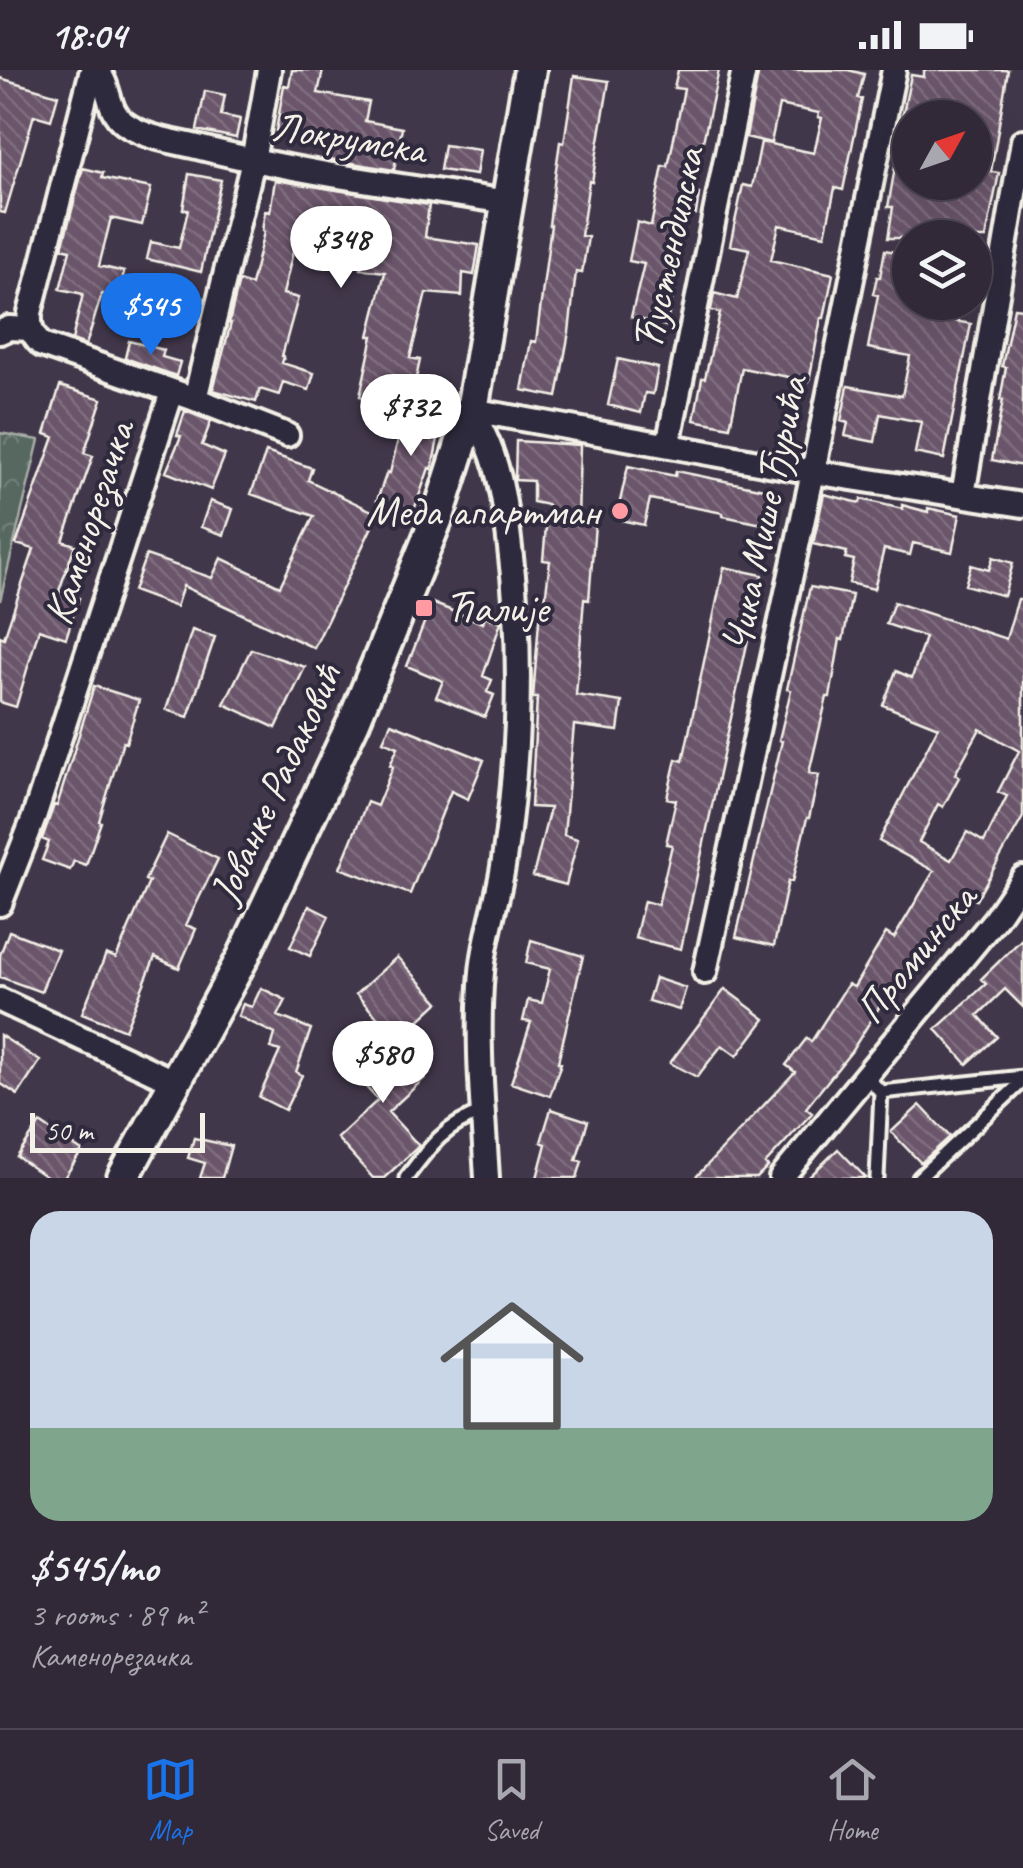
<!DOCTYPE html>
<html lang="en">
<head>
<meta charset="utf-8">
<style>
  :root { --surface:#312938; --page:#393140; --text:#f1f3f6; --muted:#a8a6ae; --line:#4c4553; --accent:#1a73e8 }
  body { margin:0; font-family:Caveat,sans-serif; background:var(--page); color:var(--text); height:100vh; display:flex; flex-direction:column; font-size:38px; white-space:nowrap }
  * { box-sizing:border-box; margin:0 }
  p { font-size:32px; color:var(--muted) }
  .icon { flex:none; width:55px; height:55px; fill:none; stroke:currentColor; stroke-width:2; stroke-linecap:round; stroke-linejoin:round }
  .map { position:relative; height:1108px; overflow:hidden }
  .drawer { display:flex; flex-direction:column; background:var(--surface); flex:1 }
  .drawer>* { flex:none }
  .needle { width:65px; rotate:50deg }
  .controls { position:absolute; left:892px; top:30px; display:grid; gap:20px }
  .controls a { display:grid; place-items:center; width:100px; height:100px; border-radius:50%; background:var(--surface); box-shadow:0 10px 40px #0002,0 0 0 2px var(--line); font-size:50px }
  .scale { position:absolute; left:30px; bottom:25px; width:175px; box-sizing:border-box; padding-left:10px; border:5px solid #f4f1e8; border-top:0; font-size:28px; line-height:35px; white-space:nowrap; color:#f4f1e8; -webkit-text-stroke:8px #2f2a3d; paint-order:stroke }
  .price { position:absolute; translate:-50% -85px; padding:0 22px; border-radius:35px; background:#fff; color:#222; font-size:32px; line-height:65px; filter:drop-shadow(0 2px 5px #0008) }
  .price::after { content:''; position:absolute; left:50%; top:60px; width:30px; height:22px; margin-left:-15px; background:inherit; clip-path:polygon(0 0,100% 0,50% 100%) }
  .price.selected { background:var(--accent); color:#fff }
  ul { padding:0; list-style:none }
  li { display:grid; align-content:center; gap:20px; height:530px; padding:0 30px }
  li span { display:grid; place-items:center; height:310px; border-radius:30px; color:#555 }
  li>.icon { margin-inline-start:auto }
  span .icon { width:180px; height:180px; fill:#fffc; stroke-width:1 }
  li b { font-size:42px }
  .status { display:flex; justify-content:space-between; align-items:center; height:70px; padding:0 50px; background:var(--surface); direction:ltr }
  .status svg { height:28px; fill:currentColor }
  .tab-bar { display:flex; justify-content:space-around; align-items:center; height:140px; border-top:2px solid var(--line); background:var(--surface); font-size:28px; color:var(--muted) }
  .tab-bar a { display:grid; justify-items:center; gap:5px }
  .tab-bar .selected { color:var(--accent) }
  .map>svg:first-child { display:block }
  .forest { fill:url(#forest-crowns); stroke:#a5aca4; stroke-width:2.5 }
  .building { fill:url(#building-back-hatch); stroke:#f4f1e8; stroke-width:2.5; fill-rule:evenodd }
  .lines { fill:none; stroke-linecap:round; stroke-linejoin:round }
  .lane-casing { stroke:#f4f1e8; stroke-width:19 }
  .street-casing { stroke:#f4f1e8; stroke-width:30 }
  .secondary-casing { stroke:#f4f1e8; stroke-width:38 }
  .lane { stroke:#2f2a3d; stroke-width:11 }
  .street { stroke:#2f2a3d; stroke-width:22 }
  .secondary { stroke:#2f2a3d; stroke-width:30 }
  .poi-dot { fill:#ff9aa2; stroke:#2f2a3d; stroke-width:4 }
  .labels { text-anchor:middle; dominant-baseline:central; stroke-width:8; stroke-linejoin:round; paint-order:stroke }
  .street-label { font-size:42px; fill:#f4f1e8; stroke:#2f2a3d }
  .poi-label { font-size:42px; fill:#f4f1e8; stroke:#2f2a3d; text-anchor:end }
</style>
</head>
<body>
<div class="status"><b>18:04</b><svg viewBox="0 0 49 12"><path d="M0 12V9h3v3zM5 12V6h3v6zM10 12V3h3v9zM15 12V0h3v12zM26 1h20v11H26zM47 4h2v5h-2z"/></svg></div>
<div class="map">
<svg width="1023" height="1108" viewBox="0 0 1023 1108">
  <defs>
    <pattern id="forest-crowns" width="20" height="18" patternUnits="userSpaceOnUse" patternTransform="scale(2.5)"><rect width="20" height="18" fill="#566861"/><path d="M2 6a3 3 0 1 1 6 0M12 15a3 3 0 1 1 6 0" fill="none" stroke="#6f7e78"/></pattern>
    <pattern id="building-back-hatch" width="6" height="6" patternUnits="userSpaceOnUse" patternTransform="scale(2.5)"><rect width="6" height="6" fill="#6a556a"/><path d="M-1 5l2 2M0 0l6 6M5-1l2 2" fill="none" stroke="#806e7f"/></pattern>
  </defs>
  <rect width="100%" height="100%" fill="#41374a"/>
  <filter id="ink" filterUnits="userSpaceOnUse"><feTurbulence type="fractalNoise" baseFrequency=".01" numOctaves="2"/><feDisplacementMap in="SourceGraphic" scale="20" xChannelSelector="R" yChannelSelector="G"/><feConvolveMatrix kernelMatrix="1 2 1 2 8 2 1 2 1" color-interpolation-filters="sRGB"/></filter>
  <g filter="url(#ink)">
    <!-- forest -->
    <path class="forest" d="M0,363L39,370L0,531Z"/>
    <!-- building -->
    <path class="building" d="M292,0H323L318,23L369,32L365,51L402,58L394,100L329,89L333,71L276,61L284,15L289,16Z
      M678,0H719L700,85L695,84L688,122L699,124L696,144L680,141L665,215L675,217L666,256L631,247L644,194L629,191L637,152L651,156L663,96L668,97L684,19L674,18Z
      M759,0H848L864,4L858,28L862,29L843,120L835,118L825,165L779,155L771,190L833,204L824,248H821L809,311L742,298L730,357L694,350L702,308H705L720,243L711,240L714,223L737,229L749,179L730,175L743,115L752,117L761,72L814,83L822,48L818,47L819,43L779,35L771,73L746,67Z
      M924,0H1008L991,102L999,103L986,168H888L893,137H888L900,69L910,70V112H975V48H902L911,5L924,7Z
      M574,6L609,11L592,112L589,111L581,166L588,167L582,203L576,202L569,262L557,327L522,320L531,271L536,272L551,155H549L555,106L560,72L564,73Z
      M0,8L58,25L51,50L34,45L5,143L0,142Z
      M205,21L225,25L221,45L240,49L236,68L197,60Z
      M444,75L480,80L476,105L440,100Z
      M83,98L103,103L102,108L151,118L142,155L111,148L99,196L124,202L118,228L102,224L86,275L72,270L83,224L60,219L70,180L62,178Z
      M189,104L221,110L201,202L147,189L151,172L179,178L188,140L183,139Z
      M275,110L429,135L425,167L479,175L474,205L463,203L462,226L426,223L410,288L420,290L410,337L360,326L373,266H369L385,202L361,199L366,159L301,148L283,224L298,228L282,286L284,287L282,293L314,303L309,320L283,312L279,325L260,319L256,332L213,320L231,253H229L239,211L251,215L264,162L262,161L265,141L270,142Z
      M885,180L910,185V236L930,240L929,246L971,254L944,389L915,383L921,352L880,344L875,372L845,366L848,353L841,351L848,316L902,326L910,286L868,278L878,225L873,224L877,207H880Z
      M1014,238L1023,239V396L992,390L1003,330H1000L1006,297L1002,296Z
      M129,271L164,280L162,287L180,292L176,306L125,288Z
      M618,289L658,298L653,324L645,323L641,343L608,335Z
      M60,316L102,329L84,383L93,386L63,471L75,475L59,521L79,528L66,568L39,559L16,637L0,632V566L4,568L34,479L16,474L54,367L45,364Z
      M398,338L442,348L432,399L429,398L413,443L377,430L387,402L390,403L400,361L393,360Z
      M185,341L211,351L202,375L225,385L211,420L166,402L181,366L177,365Z
      M516,371L580,375L578,452L595,454L589,530L584,529L576,625L622,632L618,661L574,655L564,765L578,769L566,815L533,806L550,738L531,737L537,628H533L540,538H544L550,491L543,490L548,435L533,432V411L515,410Z
      M266,382L312,398L308,410L378,444L314,578L183,516L176,537L133,521L146,485L212,508L221,488L280,516L314,446L251,424Z
      M628,396L675,406L676,401L779,422L772,456L723,446V443L650,429L644,455L616,449Z
      M824,424L860,433L861,429L902,439V435L928,442V438L960,445L952,482L913,473L910,485L884,479L874,519L849,513L854,490L845,488L847,482L813,474Z
      M210,431L233,439L224,465L201,457Z
      M993,487L1013,493L1004,526L965,515L971,495L989,500Z
      M724,497L762,505L681,879L635,868L644,831L658,835L672,775L666,774L676,730L667,728L676,689L683,691Z
      M810,517L852,525L843,570L840,569L830,627H827L809,703L819,705L809,748H807L792,812L788,811L774,876L736,867L782,671L779,670L791,620L787,619Z
      M1018,529H1023V747L976,830L969,826L940,877L931,872L899,926L890,920L851,982L806,1038L812,1043L765,1094L768,1097L757,1108H695L795,1002L786,995L807,968L811,972L848,914L854,917L886,863L894,868L934,801L879,771L938,657L883,635L896,601L912,608L925,567L886,554L894,532L1006,569ZM980,659L1019,681L998,722L1007,726L984,772L967,762L951,790L919,772L938,734L943,737L959,707L955,704Z
      M432,533L483,553L485,546L501,552L483,606L492,610L487,622L494,625L485,647L436,627L443,611L407,596Z
      M192,560L215,567L188,647L166,640Z
      M251,579L305,597L276,658L224,634Z
      M94,616L139,630L126,673L123,672L99,751L101,752L86,795L74,791L70,800L42,790L49,772L42,769L54,735L57,736Z
      M391,653L484,690L468,729L451,721L410,824L340,798L367,732L377,736L393,697L390,695L398,677L383,671Z
      M167,764L218,789L186,855L196,859L179,898L155,887L125,960L82,943L106,884L116,888L149,812L145,810Z
      M309,836L329,846L310,886L290,877Z
      M9,861L58,880L41,922L0,907V885Z
      M1023,868V937L1005,919L978,945L997,967L967,994L936,959L986,914L981,909Z
      M531,870L583,886L558,992L561,993L550,1026L511,1013L531,952L523,951L528,930L542,933L550,899L526,893Z
      M397,887L439,932L398,970L356,924Z
      M655,908L686,918L679,940L648,931Z
      M261,918L286,930L278,946L311,959L296,1002L302,1005L285,1040L259,1027L280,981L271,978L275,964L238,946L243,934L252,937Z
      M725,919L765,949L737,986L722,975L697,1007L670,993Z
      M388,959L429,1004L388,1042L419,1076L384,1108H373L337,1068L378,1030L347,997Z
      M0,965L40,991L18,1025L0,1013Z
      M920,1035L950,1067L921,1093L891,1062Z
      M551,1039L588,1051L576,1090L582,1091L577,1108H537L546,1074L541,1072Z
      M40,1053L82,1081L64,1108H48L17,1087Z
      M194,1068L231,1076L222,1108H200L205,1093L188,1088Z
      M838,1079L866,1108H808Z"/>
    <g class="lines">
      <defs>
        <path id="lane" d="M865,1005L881,1022L1023,1007
          M406,1108C430,1076 444,1056 483,1042
          M877,1108L881,1022
          M919,1108L1023,1011"/>
        <path id="street" d="M92,0L30,243C29,257 32,266 42,275L195,329L287,365
          M96,0C111,14 106,40 124,53C144,68 174,71 197,77C299,103 404,116 508,132
          M0,262L9,258L30,259
          M195,329L253,91L269,0
          M472,340C477,351 483,362 488,374C502,407 506,443 510,478C523,581 519,688 504,790C499,828 485,865 482,902C476,970 483,1040 487,1108
          M472,340L813,402L1023,435
          M668,375L744,0
          M963,425L1023,71
          M0,834L33,750L172,322
          M705,902L813,402L894,0
          M0,930L175,1012
          M781,1108L995,849L1023,808"/>
        <path id="secondary" d="M123,1108L243,887L354,651L439,443L472,340L530,0"/>
      </defs>
      <!-- lane casing -->
      <use href="#lane" class="lane-casing"/>
      <!-- street casing -->
      <use href="#street" class="street-casing"/>
      <!-- secondary casing -->
      <use href="#secondary" class="secondary-casing"/>
      <!-- lane -->
      <use href="#lane" class="lane"/>
      <!-- street -->
      <use href="#street" class="street"/>
      <!-- secondary -->
      <use href="#secondary" class="secondary"/>
    </g>
  </g>
  <!-- markers -->
  <g class="poi-dot">
    <circle cx="620" cy="441" r="10"/>
    <rect x="414" y="528" width="20" height="20" rx="5"/>
  </g>
  <g class="labels">
    <!-- street labels -->
    <g class="street-label">
      <text transform="translate(349 68) rotate(9)">Локрумска</text>
      <text transform="translate(669 180) rotate(-78)">Ћустендилска</text>
      <text transform="translate(765 444) rotate(-78)">Чика Мише Ђурића</text>
      <text transform="translate(89 453) rotate(-72)">Каменорезачка</text>
      <text transform="translate(276 714) rotate(-65)">Јованке Радаковић</text>
      <text transform="translate(916 884) rotate(-51)">Проминска</text>
    </g>
    <!-- poi labels -->
    <g class="poi-label">
      <text x="600" y="441">Меда апартман</text>
      <text x="444" y="538" text-anchor="start">Ћалије</text>
    </g>
  </g>
</svg>
<div class="controls">
<a><svg class="needle" viewBox="-14 -14 28 28"><path d="M0-13l5 13h-10z" fill="#e53935"/><path d="M0 13l5-13h-10z" fill="#a8a6ae"/></svg></a>
<a><svg class="icon" aria-label="layers" viewBox="0 0 24 24"><path d="M12 4l9 5-9 5-9-5zM3 14l9 5 9-5"/></svg></a>
</div>
<div class="scale">50 m</div>
<b class="price" style="left:341px;top:221px">$348</b>
<b class="price selected" style="left:151px;top:288px">$545</b>
<b class="price" style="left:411px;top:389px">$732</b>
<b class="price" style="left:383px;top:1036px">$580</b>
</div>
<section class="drawer">
<ul>
<li><span style="background:linear-gradient(#c9d6e8 70%,#7fa58c 0)"><svg class="icon" aria-label="home" viewBox="0 0 24 24"><path d="M3 11l9-7 9 7M6 9v11h12V9"/></svg></span><div><b>$545/mo</b><p>3 rooms · 89 m²</p><p>Каменорезачка</p></div></li>
</ul>
</section>
<nav class="tab-bar">
<a class="selected"><svg class="icon" aria-label="map" viewBox="0 0 24 24"><path d="M3 6l6-2 6 2 6-2v14l-6 2-6-2-6 2zM9 4v14M15 6v14"/></svg>Map</a>
<a><svg class="icon" aria-label="saved" viewBox="0 0 24 24"><path d="M7 4h10v16l-5-4-5 4z"/></svg>Saved</a>
<a><svg class="icon" aria-label="home" viewBox="0 0 24 24"><path d="M3 11l9-7 9 7M6 9v11h12V9"/></svg>Home</a>
</nav>
</body>
</html>
